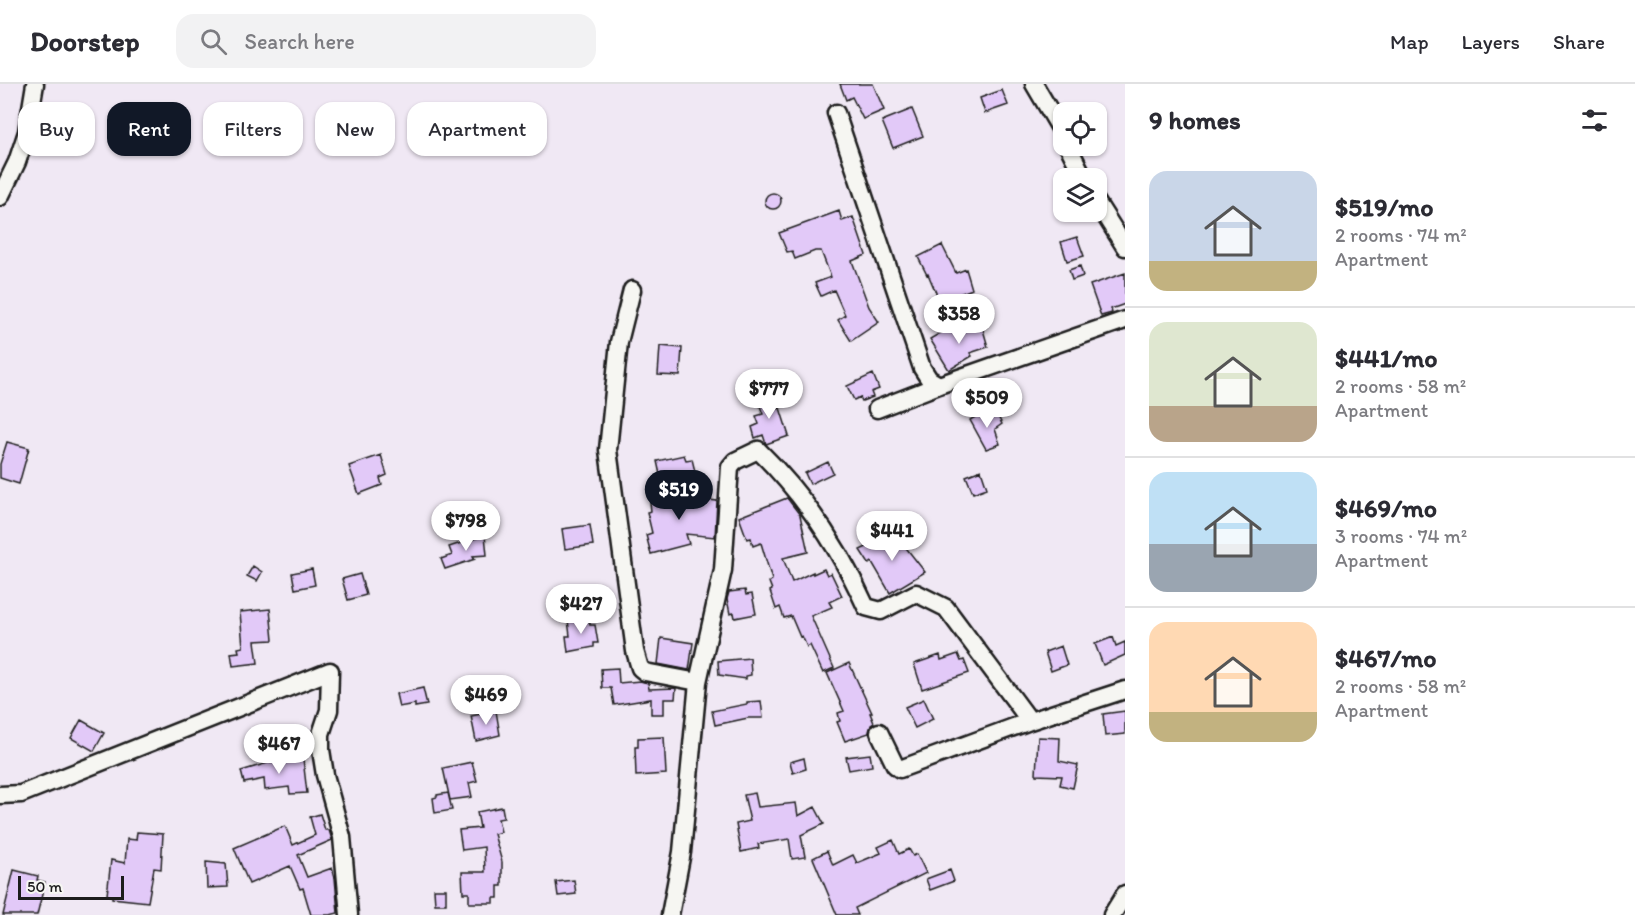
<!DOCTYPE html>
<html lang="en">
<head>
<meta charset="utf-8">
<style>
  :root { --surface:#fff; --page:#f2f2f3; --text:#2b2b33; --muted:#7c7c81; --line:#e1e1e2; --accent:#111827 }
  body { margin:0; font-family:Itim,sans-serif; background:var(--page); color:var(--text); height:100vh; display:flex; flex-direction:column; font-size:22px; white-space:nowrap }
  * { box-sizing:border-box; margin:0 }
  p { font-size:20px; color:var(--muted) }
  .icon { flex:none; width:33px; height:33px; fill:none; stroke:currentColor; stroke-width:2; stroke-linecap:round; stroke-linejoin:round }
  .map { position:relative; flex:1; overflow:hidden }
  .panel { display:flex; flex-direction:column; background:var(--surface); width:510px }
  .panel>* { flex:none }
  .top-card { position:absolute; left:18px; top:18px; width:570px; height:54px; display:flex; gap:12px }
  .controls { position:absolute; left:1053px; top:18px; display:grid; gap:12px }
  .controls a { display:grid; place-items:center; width:54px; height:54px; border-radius:12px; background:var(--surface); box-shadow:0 2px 4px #0004; font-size:30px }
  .scale { position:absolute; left:18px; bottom:15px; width:106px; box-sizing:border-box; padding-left:6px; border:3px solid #1c1c1c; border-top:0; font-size:16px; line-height:21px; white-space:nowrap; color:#1c1c1c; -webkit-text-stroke:4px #f6f6f2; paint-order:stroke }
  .price { position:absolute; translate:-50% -51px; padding:0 14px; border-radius:21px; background:#fff; color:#222; font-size:20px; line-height:39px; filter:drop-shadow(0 2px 3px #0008) }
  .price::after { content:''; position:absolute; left:50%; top:36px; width:18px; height:14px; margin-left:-9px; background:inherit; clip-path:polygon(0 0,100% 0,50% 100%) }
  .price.selected { background:var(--accent); color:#fff }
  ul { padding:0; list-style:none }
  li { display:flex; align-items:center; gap:18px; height:150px; padding:0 24px }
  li+li { border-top:2px solid var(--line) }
  li span { display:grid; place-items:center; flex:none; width:168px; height:120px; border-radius:18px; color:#555 }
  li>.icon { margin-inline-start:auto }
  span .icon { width:72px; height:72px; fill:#fffc; stroke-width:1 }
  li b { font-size:26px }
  h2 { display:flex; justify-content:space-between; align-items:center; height:72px; padding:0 24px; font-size:26px }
  .tag { padding:0 21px; border-radius:18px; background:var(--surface); box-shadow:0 2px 4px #0004; font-size:21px; line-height:54px }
  .tag.selected { background:var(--accent); color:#fff }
  header { display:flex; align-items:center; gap:36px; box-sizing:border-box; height:84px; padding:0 30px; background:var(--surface); border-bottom:2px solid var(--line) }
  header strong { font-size:28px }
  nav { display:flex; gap:33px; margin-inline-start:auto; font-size:21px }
  .search { width:420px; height:54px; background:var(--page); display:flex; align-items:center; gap:15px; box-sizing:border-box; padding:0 21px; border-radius:18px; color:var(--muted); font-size:22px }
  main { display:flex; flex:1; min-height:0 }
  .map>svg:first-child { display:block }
  .building { fill:#e2c9f8; stroke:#1c1c1c; stroke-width:1.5 }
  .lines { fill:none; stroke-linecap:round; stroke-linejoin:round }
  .minor-casing { stroke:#1c1c1c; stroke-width:21 }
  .minor { stroke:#f6f6f2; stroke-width:16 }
</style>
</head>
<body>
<header>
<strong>Doorstep</strong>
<div class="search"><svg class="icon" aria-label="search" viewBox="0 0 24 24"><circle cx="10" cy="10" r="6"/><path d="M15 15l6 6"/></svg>Search here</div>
<nav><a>Map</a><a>Layers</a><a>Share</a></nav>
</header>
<main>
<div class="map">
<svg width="1125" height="831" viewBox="0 0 1125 831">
  <rect width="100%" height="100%" fill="#f0e8f4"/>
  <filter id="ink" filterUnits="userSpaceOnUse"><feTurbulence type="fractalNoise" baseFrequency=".0167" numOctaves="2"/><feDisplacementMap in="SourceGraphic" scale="12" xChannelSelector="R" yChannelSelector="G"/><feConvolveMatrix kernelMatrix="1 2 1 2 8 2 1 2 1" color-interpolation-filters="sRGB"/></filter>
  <g filter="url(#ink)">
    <!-- building -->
    <path class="building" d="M840,0H873L884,26L863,35L852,13L846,16Z
      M1002,6L1008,21L985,29L980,14Z
      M912,25L923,52L893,64L882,37Z
      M765 117a8 8 0 1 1 16 0a8 8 0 1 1-16 0Z
      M839,127L842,137L853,133L866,171L852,177L869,223L879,238L851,257L838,236L845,231L834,206L821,212L815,199L831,193L821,167H815L795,175L792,167L787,168L779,149Z
      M1077,153L1084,172L1067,177L1061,158Z
      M942,161L956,189L966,185L972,205L940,218L928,190L927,191L918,173Z
      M1080,182L1083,192L1072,196L1069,186Z
      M1125,189V220L1111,225L1112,229L1101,232L1090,201Z
      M954,241L959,249L967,244L969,246L982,242L988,263L970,269L972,272L949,286L930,255Z
      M660,262L682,264L680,292L658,291Z
      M873,290L879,305L871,308L873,313L862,317L860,313L854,316L847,302Z
      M767,305L774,326L780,324L789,352L766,360L763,351L755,354L752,343L759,340L756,332L763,330L755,309Z
      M987,326L991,332L996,329L1002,340L995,345L1000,360L986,365L970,336Z
      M7,358L29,364L19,400L0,394V380Z
      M381,371L387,391L380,394L382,401L359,410L349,382Z
      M684,371L686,376L692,375L697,396L663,404L657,377Z
      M828,378L833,389L810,400L805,389Z
      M981,386L987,404L973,409L966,392Z
      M656,410L717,417L715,453L686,450L689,460L651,470L646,451L652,449L647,428L651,427L650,418L658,417Z
      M787,414L800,431L808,468L783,474L792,498L813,488V490L824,485L827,491L831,489L842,512L829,518L832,523L811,532L834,584L823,589L810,561L807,563L802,552L800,553L791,532L784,534L780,523L776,525L770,507L772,506L769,498L772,496L761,459L753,462L751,454L747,455L739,433Z
      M590,441L593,461L565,465L562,445Z
      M880,444L894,464L900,456L925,488L890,509L872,478L869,480L860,466L875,459L872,450Z
      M485,451L487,471L473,472L475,475L445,485L441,475L452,471L449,463Z
      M253,482L262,488L257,497L247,492Z
      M312,485L315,501L295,505L292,489Z
      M360,490L366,511L348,516L342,495Z
      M745,506L746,511L752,510L756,530L735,534L734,529L730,530L727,515L729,508Z
      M270,525L273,556L255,557L258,579L233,582L231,569L239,568L238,564L243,563L240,528Z
      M589,533L590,541H595L598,559H594V563L568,568L566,552H570L568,536Z
      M1113,553L1116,562L1125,558V571L1103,581L1095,560Z
      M661,554L693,559L689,586L658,580Z
      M1061,562L1067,581L1051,587L1045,568Z
      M958,570L961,577L964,576L969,589L922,605L914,580L940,571L941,576Z
      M750,574L751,591L746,592V595L719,591L718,577Z
      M849,579L872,629H870L874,639L871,641L869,649L845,657L837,638L840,637L838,629L844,627L827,589Z
      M618,584L619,599L640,597L648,599L649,605L676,604L675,615H664V630H651V615L614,621L611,604H602L601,585Z
      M423,604L427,621L415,623V620L399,623L396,610Z
      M924,615L933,635L915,644L905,623Z
      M761,617L763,634H748L715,641L712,627L747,620V618Z
      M496,627L500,651L476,657L471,632Z
      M1125,627V650L1105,652L1103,630Z
      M81,636L104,649L94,667L71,654Z
      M664,653L666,690L636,692L635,663H638V654Z
      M1038,653L1060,654L1059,677L1078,681L1073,704L1060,701L1062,692L1036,691Z
      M870,670L872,682L849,686L846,673Z
      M286,672V677L303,675L307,709L290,710L289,703L265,706L264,695L244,699L241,687L271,678L270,674Z
      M804,674L806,685L793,689L790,678Z
      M472,678L477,697L469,699L472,713L450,716L443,684Z
      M448,709L452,726L435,729L433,714L437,713V711Z
      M755,709L758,723L796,719L798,732L815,723L824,740L801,751L805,773L792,775L789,755L758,760L759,764L741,768L736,740L750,737L744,711Z
      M502,723L504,734L498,735L501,748L494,750L502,778V802H498V814H494V819H469V809H463L462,788H485L484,763L462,766L459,746L480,744L477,728Z
      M320,730L325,746H329L332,756L298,771L307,793L332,784L335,794L338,829L330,831H311L303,804L300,805L290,782L249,800L234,764L285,742L293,761L315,751L310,733Z
      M137,748L163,750L161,785L154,784L148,818L112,814V812L107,811L111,776L125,779L127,755L136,756Z
      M893,756L899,770L909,765L913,772L917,770L926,789L855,824L858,831H837L813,774L827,767L833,781L853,771L857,779L881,769L878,763Z
      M206,778L226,780L228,803L207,804Z
      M14,786L38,792L37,796L45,798L37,831H3Z
      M950,786L954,797L930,806L926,795Z
      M574,796L576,810L558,812L556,798Z
      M434,805H446V820H435Z"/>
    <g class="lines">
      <defs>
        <path id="minor" d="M1034,0L1064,51
          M836,29L922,284L929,295L939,301L1125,236
          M1068,62L1084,94
          M0,113L17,78L27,48L35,0
          M1096,117L1125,163
          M632,206L619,258L608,366L635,567L640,584L645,588L698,598
          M877,325L939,301
          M879,648L895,681L900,685L1030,637L1125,606
          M0,711L21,710L330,587L329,626L321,650V666L325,691L342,753L349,831
          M670,831L682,768L698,598L723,486L730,383L735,377L758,366C803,410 840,465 866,523L881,527L916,509L946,524L1030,637
          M1112,831L1125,810"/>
      </defs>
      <!-- minor casing -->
      <use href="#minor" class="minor-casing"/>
      <!-- minor -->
      <use href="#minor" class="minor"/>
    </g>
  </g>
</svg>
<div class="controls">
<a><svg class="icon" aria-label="locate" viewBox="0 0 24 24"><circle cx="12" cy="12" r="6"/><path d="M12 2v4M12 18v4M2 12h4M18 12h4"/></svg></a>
<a><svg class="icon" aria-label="layers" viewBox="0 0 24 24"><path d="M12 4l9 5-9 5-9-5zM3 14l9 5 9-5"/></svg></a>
</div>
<div class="scale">50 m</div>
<b class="price" style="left:959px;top:261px">$358</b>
<b class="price" style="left:769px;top:336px">$777</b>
<b class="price" style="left:987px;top:345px">$509</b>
<b class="price selected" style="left:679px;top:437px">$519</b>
<b class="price" style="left:466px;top:468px">$798</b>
<b class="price" style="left:892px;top:478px">$441</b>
<b class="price" style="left:581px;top:551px">$427</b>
<b class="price" style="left:486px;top:642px">$469</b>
<b class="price" style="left:279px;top:691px">$467</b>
<div class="top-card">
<a class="tag">Buy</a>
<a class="tag selected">Rent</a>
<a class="tag">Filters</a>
<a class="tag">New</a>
<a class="tag">Apartment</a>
</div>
</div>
<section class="panel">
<h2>9 homes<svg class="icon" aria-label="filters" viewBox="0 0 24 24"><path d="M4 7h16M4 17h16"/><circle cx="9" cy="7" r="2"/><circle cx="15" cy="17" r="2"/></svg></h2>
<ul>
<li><span style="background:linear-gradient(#c9d6e8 75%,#c2b280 0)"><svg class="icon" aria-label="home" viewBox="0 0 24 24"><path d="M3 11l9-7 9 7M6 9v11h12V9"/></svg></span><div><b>$519/mo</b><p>2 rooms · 74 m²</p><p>Apartment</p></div></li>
<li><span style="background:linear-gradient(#dfe7d0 70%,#b9a48a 0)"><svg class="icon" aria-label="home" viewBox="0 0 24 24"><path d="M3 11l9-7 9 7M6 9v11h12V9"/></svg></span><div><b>$441/mo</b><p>2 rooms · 58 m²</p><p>Apartment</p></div></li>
<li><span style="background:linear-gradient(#bfe0f5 60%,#9aa5b1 0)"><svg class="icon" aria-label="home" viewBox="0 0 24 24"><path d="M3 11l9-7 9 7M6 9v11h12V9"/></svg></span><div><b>$469/mo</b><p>3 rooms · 74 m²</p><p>Apartment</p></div></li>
<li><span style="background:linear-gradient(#ffd9b3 75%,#c2b280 0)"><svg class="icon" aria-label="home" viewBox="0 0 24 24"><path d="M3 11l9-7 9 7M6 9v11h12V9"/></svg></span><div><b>$467/mo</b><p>2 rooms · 58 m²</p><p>Apartment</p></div></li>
</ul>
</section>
</main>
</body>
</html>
